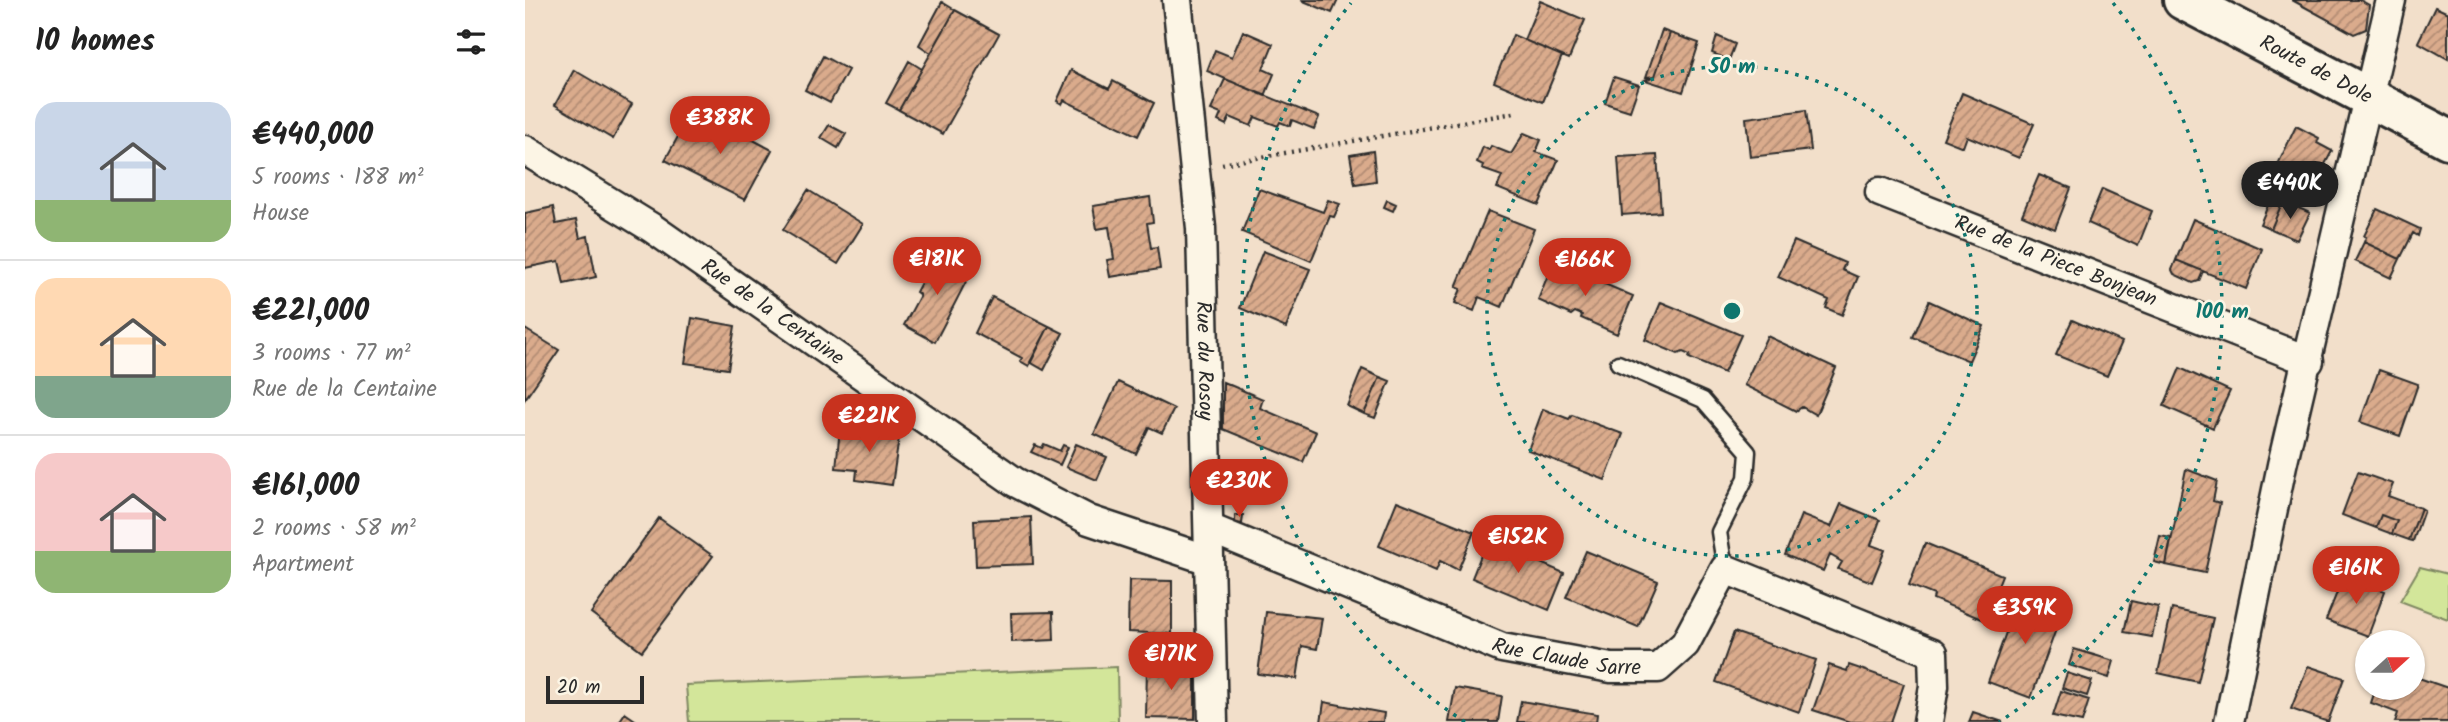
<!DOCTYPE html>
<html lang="en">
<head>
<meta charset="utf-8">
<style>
  :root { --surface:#fff; --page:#f6f6f6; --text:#222; --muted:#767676; --line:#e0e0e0; --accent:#c8321e }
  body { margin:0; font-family:Kalam,sans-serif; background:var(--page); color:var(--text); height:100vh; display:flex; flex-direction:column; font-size:26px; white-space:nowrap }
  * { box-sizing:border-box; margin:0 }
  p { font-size:23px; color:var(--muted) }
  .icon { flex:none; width:38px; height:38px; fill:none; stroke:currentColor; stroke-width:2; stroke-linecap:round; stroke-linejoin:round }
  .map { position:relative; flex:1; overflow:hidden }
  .sheet { display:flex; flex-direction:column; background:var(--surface); width:525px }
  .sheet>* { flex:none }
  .needle { width:46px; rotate:69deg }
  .tools { position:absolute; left:1830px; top:630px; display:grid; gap:14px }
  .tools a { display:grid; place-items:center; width:70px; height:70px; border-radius:50%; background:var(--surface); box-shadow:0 2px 5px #0004; font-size:35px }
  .scale { position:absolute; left:21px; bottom:18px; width:98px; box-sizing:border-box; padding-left:7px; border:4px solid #2b2b2b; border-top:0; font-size:19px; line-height:24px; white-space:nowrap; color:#2b2b2b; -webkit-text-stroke:5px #fcf5e5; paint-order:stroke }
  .price { position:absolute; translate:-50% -60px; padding:0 16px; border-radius:24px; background:var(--accent); color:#fff; font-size:23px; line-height:46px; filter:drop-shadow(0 2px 4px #0008) }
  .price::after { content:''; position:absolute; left:50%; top:42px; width:21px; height:16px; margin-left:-10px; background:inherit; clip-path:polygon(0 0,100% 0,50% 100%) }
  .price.current { background:#222; color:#fff }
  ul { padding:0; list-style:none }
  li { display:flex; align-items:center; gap:21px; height:175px; padding:0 35px }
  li+li { border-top:2px solid var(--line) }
  li span { display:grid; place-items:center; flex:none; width:196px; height:140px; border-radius:21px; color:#555 }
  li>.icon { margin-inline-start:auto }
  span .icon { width:84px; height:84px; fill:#fffc; stroke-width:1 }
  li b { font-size:30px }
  h2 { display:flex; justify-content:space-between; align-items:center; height:84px; padding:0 35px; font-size:30px }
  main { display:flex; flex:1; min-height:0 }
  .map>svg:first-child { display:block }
  .grass { fill:#d3e69a; stroke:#7f8862; stroke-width:2 }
  .building { fill:url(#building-hatch); stroke:#2b2b2b; stroke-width:2 }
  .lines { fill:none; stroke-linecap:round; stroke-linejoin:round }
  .service-casing { stroke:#2b2b2b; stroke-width:19 }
  .minor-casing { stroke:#2b2b2b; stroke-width:33 }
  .secondary-casing { stroke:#2b2b2b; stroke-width:44 }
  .path { stroke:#2b2b2b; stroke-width:4.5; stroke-dasharray:2 5; stroke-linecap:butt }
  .service { stroke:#fcf5e5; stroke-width:14 }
  .minor { stroke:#fcf5e5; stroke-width:28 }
  .secondary { stroke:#fcf5e5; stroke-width:38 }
  .ring { fill:none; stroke:#0f766e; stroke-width:3.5; stroke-dasharray:3.5 7 }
  .labels { text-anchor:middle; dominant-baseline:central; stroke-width:5; stroke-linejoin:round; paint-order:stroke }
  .street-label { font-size:21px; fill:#2b2b2b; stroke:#fcf5e5 }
  .centre { fill:#0f766e; stroke:#fcf5e5; stroke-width:3.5 }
  .ring-label { font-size:21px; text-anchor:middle; font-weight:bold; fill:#0f766e; stroke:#fcf5e5; stroke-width:5; stroke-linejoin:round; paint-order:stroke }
</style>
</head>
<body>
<main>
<section class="sheet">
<h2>10 homes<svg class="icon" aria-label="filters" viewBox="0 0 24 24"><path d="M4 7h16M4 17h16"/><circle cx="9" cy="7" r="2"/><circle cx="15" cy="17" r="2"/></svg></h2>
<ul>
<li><span style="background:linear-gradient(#c9d6e8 70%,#8fb573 0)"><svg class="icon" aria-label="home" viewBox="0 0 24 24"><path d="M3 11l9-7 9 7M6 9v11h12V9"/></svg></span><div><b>€440,000</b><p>5 rooms · 188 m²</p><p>House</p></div></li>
<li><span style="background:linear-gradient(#ffd9b3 70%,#7fa58c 0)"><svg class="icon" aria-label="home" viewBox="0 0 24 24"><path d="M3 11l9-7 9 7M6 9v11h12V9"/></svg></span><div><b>€221,000</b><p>3 rooms · 77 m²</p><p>Rue de la Centaine</p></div></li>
<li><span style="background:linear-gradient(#f6c9c9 70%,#8fb573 0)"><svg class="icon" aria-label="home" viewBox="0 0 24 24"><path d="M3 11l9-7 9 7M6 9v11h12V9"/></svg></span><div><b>€161,000</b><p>2 rooms · 58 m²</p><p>Apartment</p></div></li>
</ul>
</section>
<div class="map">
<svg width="1923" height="722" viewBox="0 0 1923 722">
  <defs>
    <pattern id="building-hatch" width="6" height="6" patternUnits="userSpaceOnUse" patternTransform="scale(1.75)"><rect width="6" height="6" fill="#daab8c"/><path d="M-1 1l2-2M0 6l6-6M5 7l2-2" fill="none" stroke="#b18b73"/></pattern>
  </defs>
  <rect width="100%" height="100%" fill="#f2dfca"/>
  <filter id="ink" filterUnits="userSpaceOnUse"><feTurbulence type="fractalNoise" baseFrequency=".0143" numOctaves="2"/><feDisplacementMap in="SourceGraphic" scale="14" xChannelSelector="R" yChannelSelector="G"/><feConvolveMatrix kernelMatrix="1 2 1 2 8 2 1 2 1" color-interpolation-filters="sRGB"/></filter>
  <g filter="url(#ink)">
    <!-- grass -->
    <path class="grass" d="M1895,567L1923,574V619L1875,601Z
      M592,667L593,722H164L161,685Z"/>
    <!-- building -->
    <path class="building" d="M776,0H813L807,13Z
      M1767,0H1835L1844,5L1841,29L1829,34Z
      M1015,1L1060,20L1044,59L999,40Z
      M417,2L430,10L406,53L394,45Z
      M1910,7L1923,13V59L1893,42Z
      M430,10L474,34L418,134L374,110Z
      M1137,30L1145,33L1130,76L1121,77Z
      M718,31L748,44L738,69L749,74L740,96L682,71L690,50L707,57Z
      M1145,33L1174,43L1158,92L1120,80L1130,76Z
      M988,35L1037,56L1018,102L969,82Z
      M1192,36L1210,44L1204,60L1187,53Z
      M298,56L323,70L305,103L280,90Z
      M384,61L397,69L374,110L361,103Z
      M49,70L107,104L88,139L30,105Z
      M546,70L584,89L588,81L629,103L613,136L539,100L537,104L532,101Z
      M1089,77L1114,85L1105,111L1080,103Z
      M700,79L794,117L789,129L767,120L765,126L755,122L753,126L730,117L726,126L705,117L701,125L693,121L696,114L686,110Z
      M1437,93L1509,124L1494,158L1442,136L1438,147L1418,139Z
      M1281,110L1286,150L1225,157L1221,118Z
      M176,112L247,150L220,200L140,160L155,133L163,137Z
      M304,125L321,134L313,148L296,138Z
      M1771,126L1794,138L1792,143L1807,151L1797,170L1802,172L1789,187L1775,179L1772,186L1748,175Z
      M999,133L1016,140L1011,152L1033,160L1014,205L972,188L977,176L957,169L958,165L952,162L958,147L964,150L966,146L986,154Z
      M848,151L851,181L830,184L825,155Z
      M1132,155L1136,212L1097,215L1093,157Z
      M1514,175L1546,188L1530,229L1497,215Z
      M734,189L798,212L803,200L815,204L809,217L805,216L786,261L717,232Z
      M1577,189L1627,211L1613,246L1563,223Z
      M283,190L338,224L313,264L258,230Z
      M1747,196L1758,201L1746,229L1735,224Z
      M625,197L628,222L622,223L626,248L632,247L635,269L585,277L582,260L589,259L584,227L572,229L568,206Z
      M862,200L871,204L868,211L859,207Z
      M1758,201L1785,213L1772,240L1746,229Z
      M28,207L31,224L51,220L55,238L63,236L71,277L39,284L34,261L0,268V213Z
      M1852,209L1895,229L1893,236L1888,233L1875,259L1839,242L1841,237L1839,236Z
      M963,211L1009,229L977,307L954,297L949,311L930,303L936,289L931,287Z
      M1668,219L1737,249L1721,289L1651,260Z
      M1269,241L1320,263L1317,270L1333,277L1317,315L1301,308L1304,300L1253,277Z
      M1839,242L1875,259L1866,278L1830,261Z
      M738,251L785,269L761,328L715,308Z
      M411,254L446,272L410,342L379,325L395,295L391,292Z
      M1651,260L1678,271L1674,281L1668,283L1649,274L1647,270Z
      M1028,262L1108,296L1092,334L1056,318L1057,315L1050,312L1046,315L1013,300Z
      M467,297L524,326L504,366L495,361L497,358L450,333Z
      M1404,301L1459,326L1444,361L1388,337Z
      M1136,302L1216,335L1199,373L1164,358L1165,355L1158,352L1153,354L1120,340Z
      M167,318L210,326L203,369L160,363Z
      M1547,320L1597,342L1582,376L1531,355Z
      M524,326L538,333L519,370L505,362Z
      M0,329L34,350L0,399Z
      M1242,336L1311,368L1291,415L1277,407L1271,411L1219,385Z
      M1655,368L1705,391L1688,428L1639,406Z
      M837,369L855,377L839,414L822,406Z
      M1854,370L1893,384L1875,436L1835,422Z
      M855,377L865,381L850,418L839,414Z
      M593,382L649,409L637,433L624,427L611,454L569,434Z
      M698,382L738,399L735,408L791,432L778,462L698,429Z
      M1018,409L1044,419L1047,415L1098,434L1080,480L1003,450Z
      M338,427L375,431L367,485L331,480L332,470L311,468L315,428L338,431Z
      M519,444L535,451L538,445L543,447L535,465L506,452L510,445L517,448Z
      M551,444L582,457L572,480L541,467Z
      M1661,469L1692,481L1688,501L1695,503L1680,573L1641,565Z
      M1833,472L1868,484L1863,496L1896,508L1884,540L1867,534L1872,521L1856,515L1851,528L1817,515Z
      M699,480H717V490H698Z
      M872,501L949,532L933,570L915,561L911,571L854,546Z
      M1316,504L1355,520L1346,545L1360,550L1347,582L1313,569L1317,562L1305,555L1298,571L1260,555L1276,515L1306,527Z
      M1896,508L1899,510L1888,541L1884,540Z
      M710,515H718L717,524L710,523Z
      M1856,515L1872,521L1867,534L1851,528Z
      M506,517L508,564L451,566L449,520Z
      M134,518L188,556L117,651L66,613Z
      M1635,536L1646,538L1641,565L1629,562Z
      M962,540L1039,573L1024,610L947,578Z
      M1400,543L1477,575L1459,620L1408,599L1409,595L1384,585Z
      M1836,550L1843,553L1840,561L1833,559Z
      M1061,551L1133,581L1113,627L1041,597Z
      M1819,575L1860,591L1843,636L1801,620Z
      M604,580L647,581V634L603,632Z
      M1495,594L1538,610L1506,698L1463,682Z
      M1606,601L1633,607L1627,637L1599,632Z
      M1647,609L1688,618L1673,682L1633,673Z
      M528,612L529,640L487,642L486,613Z
      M741,612L797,618L792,649L777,646L772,679L733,674Z
      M1209,632L1291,660L1274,712L1191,682Z
      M1549,649L1589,661L1584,678L1544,665Z
      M670,664V719L621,718L622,665Z
      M1304,665L1322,671L1324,665L1379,684L1366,722H1325L1288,710Z
      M1783,666L1819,678L1803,722L1766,709Z
      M1542,673L1567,681L1562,696L1537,688Z
      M1888,676L1923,688V722H1870L1873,713L1846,703L1851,688H1888Z
      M930,688L977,696L973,722H924Z
      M1536,691L1564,700L1557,722L1528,716Z
      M996,701L1072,714L1071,722H992Z
      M799,702L859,713L858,722H796Z
      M1448,712L1478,722H1444Z
      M100,713L113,722H94Z"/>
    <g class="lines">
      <defs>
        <path id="service" d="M1093,363L1178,400L1223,452L1221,478L1194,532L1200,569"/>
        <g id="minor">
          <path id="s1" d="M652,0L676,228L688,722"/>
          <path id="s2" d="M0,150L127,228L490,482L564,520L684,560"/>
          <path id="s3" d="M1355,192L1784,361"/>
          <path id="s4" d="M684,528L977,648L1086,668H1133L1160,644L1200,569L1408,653L1409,686L1403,722"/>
          <path d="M1704,722L1757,465L1866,0"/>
        </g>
        <g id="secondary">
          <path id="s5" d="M1658,0L1923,139"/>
        </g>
      </defs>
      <!-- service casing -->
      <use href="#service" class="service-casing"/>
      <!-- minor casing -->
      <use href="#minor" class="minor-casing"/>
      <!-- secondary casing -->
      <use href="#secondary" class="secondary-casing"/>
      <!-- path -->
      <path class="path" d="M697,164L989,113"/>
      <!-- service -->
      <use href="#service" class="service"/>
      <!-- minor -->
      <use href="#minor" class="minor"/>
      <!-- secondary -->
      <use href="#secondary" class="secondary"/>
    </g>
  </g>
  <!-- distance rings -->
  <g class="ring">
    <circle cx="1207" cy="311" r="245"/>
    <path d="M940 722A490 490 0 0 1 826 3M1588 3A490 490 0 0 1 1474 722"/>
  </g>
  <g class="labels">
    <!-- street labels -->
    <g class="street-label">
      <text stroke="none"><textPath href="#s5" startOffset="150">Route de Dole</textPath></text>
      <text stroke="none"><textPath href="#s3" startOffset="189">Rue de la Piece Bonjean</textPath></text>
      <text stroke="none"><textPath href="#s2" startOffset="296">Rue de la Centaine</textPath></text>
      <text stroke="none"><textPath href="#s1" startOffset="362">Rue du Rosoy</textPath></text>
      <text stroke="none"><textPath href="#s4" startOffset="382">Rue Claude Sarre</textPath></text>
    </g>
  </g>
  <circle cx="1207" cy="311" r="10" class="centre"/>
  <g class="ring-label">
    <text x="1207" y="73">50 m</text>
    <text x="1697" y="318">100 m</text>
  </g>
</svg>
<div class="tools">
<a><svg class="needle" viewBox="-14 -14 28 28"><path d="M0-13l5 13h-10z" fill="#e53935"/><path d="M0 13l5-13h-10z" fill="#767676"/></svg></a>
</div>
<div class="scale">20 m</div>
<b class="price" style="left:195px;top:156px">€388K</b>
<b class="price current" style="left:1765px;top:221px">€440K</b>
<b class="price" style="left:412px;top:297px">€181K</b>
<b class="price" style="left:1060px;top:298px">€166K</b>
<b class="price" style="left:344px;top:454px">€221K</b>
<b class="price" style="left:714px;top:519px">€230K</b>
<b class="price" style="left:993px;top:575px">€152K</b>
<b class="price" style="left:1831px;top:606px">€161K</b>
<b class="price" style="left:1500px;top:646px">€359K</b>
<b class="price" style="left:646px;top:692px">€171K</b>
</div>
</main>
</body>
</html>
